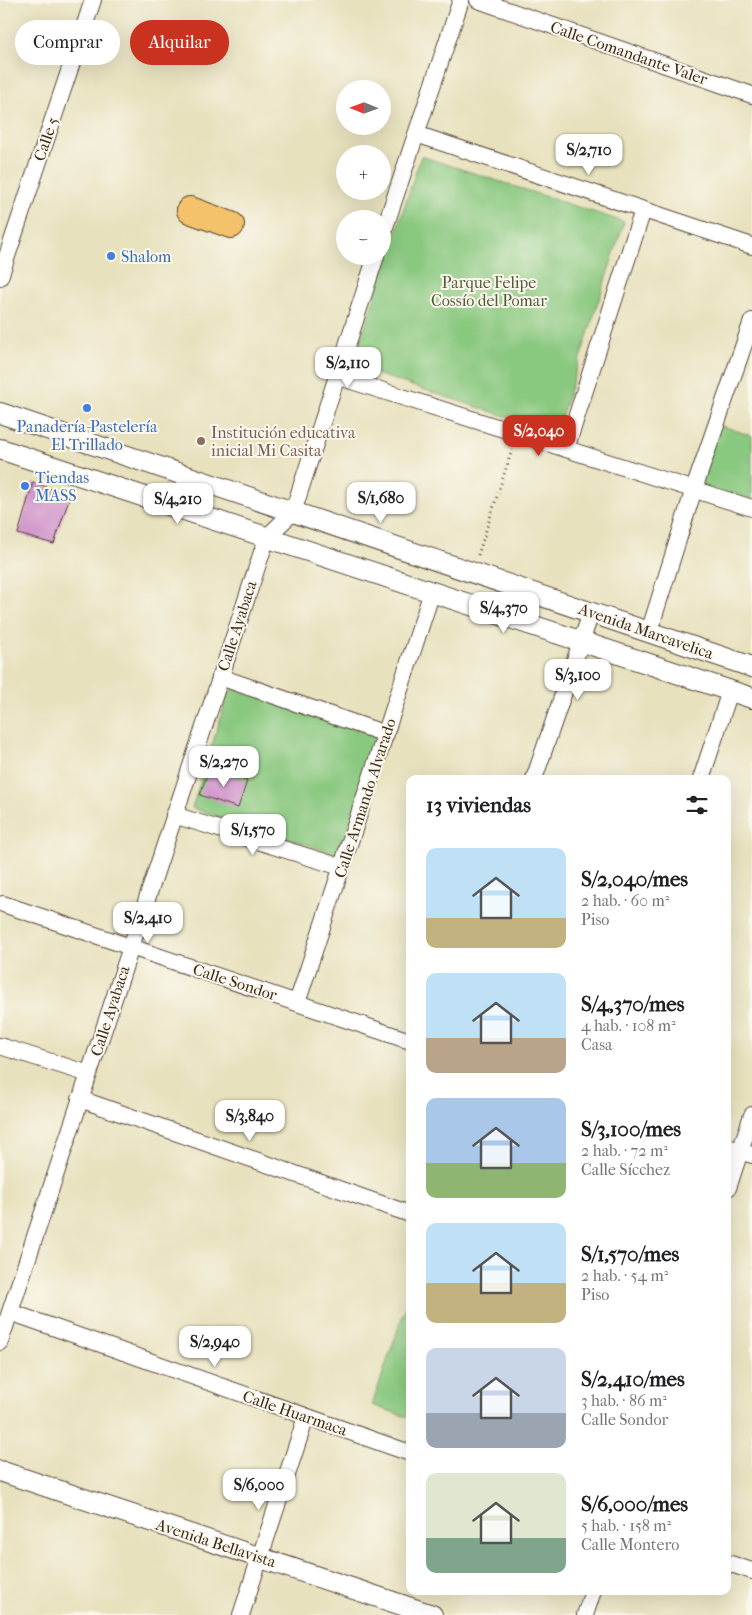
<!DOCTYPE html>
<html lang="es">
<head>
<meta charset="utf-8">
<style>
  :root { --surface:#fff; --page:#f6f6f6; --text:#202124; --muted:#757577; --accent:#c8321e }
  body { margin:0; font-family:"IM FELL French Canon",serif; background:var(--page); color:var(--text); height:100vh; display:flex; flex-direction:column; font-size:19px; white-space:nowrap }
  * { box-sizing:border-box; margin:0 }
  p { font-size:16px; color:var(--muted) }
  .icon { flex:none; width:28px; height:28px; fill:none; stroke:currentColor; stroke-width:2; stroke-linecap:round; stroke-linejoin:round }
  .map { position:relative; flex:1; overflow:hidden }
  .side { position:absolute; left:406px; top:775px; width:325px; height:820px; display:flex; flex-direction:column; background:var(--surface); border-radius:10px; box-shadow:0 5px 20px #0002 }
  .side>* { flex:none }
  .banner { position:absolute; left:15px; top:20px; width:316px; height:45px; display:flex; gap:10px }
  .needle { width:32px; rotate:271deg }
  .fabs { position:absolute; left:336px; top:80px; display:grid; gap:10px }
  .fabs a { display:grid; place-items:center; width:55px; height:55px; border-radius:50%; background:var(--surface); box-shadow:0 5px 20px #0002; font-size:25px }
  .price { position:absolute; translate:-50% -42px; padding:0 11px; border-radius:10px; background:#fff; color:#222; font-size:16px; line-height:32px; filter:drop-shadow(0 1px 2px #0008) }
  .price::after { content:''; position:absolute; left:50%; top:30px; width:15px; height:11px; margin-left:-8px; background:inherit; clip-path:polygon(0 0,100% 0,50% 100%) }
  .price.current { background:var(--accent); color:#fff }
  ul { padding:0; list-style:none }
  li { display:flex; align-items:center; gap:15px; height:125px; padding:0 20px }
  li span { display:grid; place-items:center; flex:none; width:140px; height:100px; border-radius:10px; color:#555 }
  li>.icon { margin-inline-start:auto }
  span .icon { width:60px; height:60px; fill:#fffc; stroke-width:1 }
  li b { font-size:21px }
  h2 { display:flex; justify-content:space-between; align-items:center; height:60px; padding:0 20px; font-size:21px }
  .tag { padding:0 18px; border-radius:22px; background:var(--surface); box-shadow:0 5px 20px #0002; font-size:18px; line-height:45px }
  .tag.current { background:var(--accent); color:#fff }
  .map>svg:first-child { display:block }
  .green { fill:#89c87f; stroke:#62794e }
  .building { fill:#cf91c9 }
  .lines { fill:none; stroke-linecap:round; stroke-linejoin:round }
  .minor-casing { stroke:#554536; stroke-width:18 }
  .tertiary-casing { stroke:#554536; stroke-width:22 }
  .primary-casing { stroke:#554536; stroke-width:28 }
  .path { stroke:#554536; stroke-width:3; stroke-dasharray:1 4; stroke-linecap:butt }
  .minor { stroke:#fff; stroke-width:16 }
  .tertiary { stroke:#fff; stroke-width:20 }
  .primary { stroke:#f3c26a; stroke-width:26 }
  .shop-dot { fill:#3f7fe0; stroke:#fbf7ec; stroke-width:2 }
  .education-dot { fill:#8d6e63; stroke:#fbf7ec; stroke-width:2 }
  .labels { text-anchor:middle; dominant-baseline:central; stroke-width:4; stroke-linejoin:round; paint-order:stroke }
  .street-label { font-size:16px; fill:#3b2a1e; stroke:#fbf7ec }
  .shop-label { font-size:16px; fill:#366cbe; stroke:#fbf7ec; text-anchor:start }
  .park-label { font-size:16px; fill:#52593b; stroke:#fbf7ec }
  .education-label { font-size:16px; fill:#785e54; stroke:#fbf7ec; text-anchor:start }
</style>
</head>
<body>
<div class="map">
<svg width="752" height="1615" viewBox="0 0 752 1615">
  <rect width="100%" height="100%" fill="#fbf7ec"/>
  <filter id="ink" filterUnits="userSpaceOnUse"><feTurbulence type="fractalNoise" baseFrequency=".02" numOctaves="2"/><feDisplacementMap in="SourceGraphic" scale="10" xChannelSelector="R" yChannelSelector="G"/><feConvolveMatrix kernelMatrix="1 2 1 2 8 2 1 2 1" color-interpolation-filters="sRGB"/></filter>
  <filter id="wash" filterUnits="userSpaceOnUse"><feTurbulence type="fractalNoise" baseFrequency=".0096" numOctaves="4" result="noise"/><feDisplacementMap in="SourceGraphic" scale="20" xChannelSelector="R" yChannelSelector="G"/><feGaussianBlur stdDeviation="1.12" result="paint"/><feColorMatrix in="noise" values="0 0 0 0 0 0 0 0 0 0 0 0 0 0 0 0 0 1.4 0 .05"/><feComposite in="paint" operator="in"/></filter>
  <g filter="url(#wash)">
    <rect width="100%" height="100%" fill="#e7e1bd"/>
    <!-- green -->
    <path class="green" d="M421,156L624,222L556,433L352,366Z
      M716,424L752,436V507L697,487Z
      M230,688L378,736L340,855L192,808Z
      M410,1294V1418L372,1405Z"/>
    <g id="blocks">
      <!-- building -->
      <path class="building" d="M33,482L70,496L54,544L18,534Z
        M209,769L247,781L238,808L200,795Z"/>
    </g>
  </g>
  <g filter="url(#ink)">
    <use href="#blocks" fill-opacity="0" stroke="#554536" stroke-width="1"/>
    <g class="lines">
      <defs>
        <path id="minor" d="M478,0L752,95
          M416,134L752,246
          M382,236L461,0
          M0,277L93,0
          M336,376L752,508
          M566,449L643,210
          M649,632L694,489L752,321
          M220,677L386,734
          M534,779L591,613
          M701,779L730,691
          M174,815L341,867
          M3,904L410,1041
          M297,1003L432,592
          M0,1046L89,1074
          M80,1099L410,1214
          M728,1147L752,1155
          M728,1188L752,1115
          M10,1312L410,1453
          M0,1342L267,537L293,512L376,256
          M728,1563L752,1571
          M241,1615L306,1417
          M585,1615L593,1591"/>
        <path id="tertiary" d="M0,413L752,667
          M0,449L752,698
          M0,1471L432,1615"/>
        <path id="primary" d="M190,210L231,225"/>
      </defs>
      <!-- minor casing -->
      <use href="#minor" class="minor-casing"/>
      <!-- tertiary casing -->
      <use href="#tertiary" class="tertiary-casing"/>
      <!-- primary casing -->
      <use href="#primary" class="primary-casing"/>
      <!-- path -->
      <path class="path" d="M478,555L512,450"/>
      <!-- minor -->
      <use href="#minor" class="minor"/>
      <!-- tertiary -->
      <use href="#tertiary" class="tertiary"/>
      <!-- primary -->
      <use href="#primary" class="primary"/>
    </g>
  </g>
  <!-- markers -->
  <g class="shop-dot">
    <circle cx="111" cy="256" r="5"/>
    <circle cx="87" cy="408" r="5"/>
    <circle cx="25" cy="486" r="5"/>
  </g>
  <circle class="education-dot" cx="201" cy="441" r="5"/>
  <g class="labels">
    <!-- street labels -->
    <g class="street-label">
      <text transform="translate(629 53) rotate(19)">Calle Comandante Valer</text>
      <text transform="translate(46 139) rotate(-71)">Calle 5</text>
      <text transform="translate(237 626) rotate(-72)">Calle Ayabaca</text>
      <text transform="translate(646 631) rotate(19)">Avenida Marcavelica</text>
      <text transform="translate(365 798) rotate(-72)">Calle Armando Alvarado</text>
      <text transform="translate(235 982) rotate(18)">Calle Sondor</text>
      <text transform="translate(110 1011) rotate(-72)">Calle Ayabaca</text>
      <text transform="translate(295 1413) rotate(19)">Calle Huarmaca</text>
      <text transform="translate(216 1543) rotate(18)">Avenida Bellavista</text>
    </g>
    <!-- shop labels -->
    <g class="shop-label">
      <text x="121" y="256">Shalom</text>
      <text x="87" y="426" text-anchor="middle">Panadería-Pastelería<tspan x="87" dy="18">El Trillado</tspan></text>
      <text x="35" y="477">Tiendas<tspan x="35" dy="18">MASS</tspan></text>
    </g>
    <!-- park labels -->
    <g class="park-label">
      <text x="489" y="282">Parque Felipe<tspan x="489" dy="18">Cossío del Pomar</tspan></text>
    </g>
    <!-- education labels -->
    <g class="education-label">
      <text x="211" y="432">Institución educativa<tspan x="211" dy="18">inicial Mi Casita</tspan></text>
    </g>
  </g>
</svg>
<div class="fabs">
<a><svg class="needle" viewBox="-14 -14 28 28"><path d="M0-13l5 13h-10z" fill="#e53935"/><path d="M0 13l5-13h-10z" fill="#757577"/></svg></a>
<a>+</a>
<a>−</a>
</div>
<b class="price" style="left:589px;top:176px">S/2,710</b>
<b class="price" style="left:348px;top:389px">S/2,110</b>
<b class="price current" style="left:539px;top:457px">S/2,040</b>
<b class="price" style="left:381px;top:524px">S/1,680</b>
<b class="price" style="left:178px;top:525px">S/4,210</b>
<b class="price" style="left:504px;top:634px">S/4,370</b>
<b class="price" style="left:578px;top:701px">S/3,100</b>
<b class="price" style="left:224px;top:788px">S/2,270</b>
<b class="price" style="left:253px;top:856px">S/1,570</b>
<b class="price" style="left:148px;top:944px">S/2,410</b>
<b class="price" style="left:250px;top:1142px">S/3,840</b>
<b class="price" style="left:215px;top:1368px">S/2,940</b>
<b class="price" style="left:259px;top:1511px">S/6,000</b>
<div class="banner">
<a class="tag">Comprar</a>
<a class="tag current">Alquilar</a>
</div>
<section class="side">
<h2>13 viviendas<svg class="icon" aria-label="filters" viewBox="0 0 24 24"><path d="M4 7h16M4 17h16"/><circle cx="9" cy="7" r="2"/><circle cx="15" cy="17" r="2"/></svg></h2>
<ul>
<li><span style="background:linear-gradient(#bfe0f5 70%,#c2b280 0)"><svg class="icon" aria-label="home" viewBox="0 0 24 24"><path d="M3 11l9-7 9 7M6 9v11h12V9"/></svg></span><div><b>S/2,040/mes</b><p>2 hab. · 60 m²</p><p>Piso</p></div></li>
<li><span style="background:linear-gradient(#bfe0f5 65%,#b9a48a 0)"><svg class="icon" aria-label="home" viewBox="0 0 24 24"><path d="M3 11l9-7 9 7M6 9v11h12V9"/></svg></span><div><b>S/4,370/mes</b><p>4 hab. · 108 m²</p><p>Casa</p></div></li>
<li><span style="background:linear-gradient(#a9c7e8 65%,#8fb573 0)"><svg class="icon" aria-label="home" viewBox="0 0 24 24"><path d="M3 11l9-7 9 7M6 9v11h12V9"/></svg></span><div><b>S/3,100/mes</b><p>2 hab. · 72 m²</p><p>Calle Sícchez</p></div></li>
<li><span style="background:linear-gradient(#bfe0f5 60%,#c2b280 0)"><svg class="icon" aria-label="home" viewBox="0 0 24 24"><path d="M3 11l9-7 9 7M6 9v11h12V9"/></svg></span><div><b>S/1,570/mes</b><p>2 hab. · 54 m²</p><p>Piso</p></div></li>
<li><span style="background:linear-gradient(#c9d6e8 65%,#9aa5b1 0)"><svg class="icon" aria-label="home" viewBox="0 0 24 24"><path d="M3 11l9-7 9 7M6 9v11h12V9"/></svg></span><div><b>S/2,410/mes</b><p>3 hab. · 86 m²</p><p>Calle Sondor</p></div></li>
<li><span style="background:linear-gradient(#dfe7d0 65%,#7fa58c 0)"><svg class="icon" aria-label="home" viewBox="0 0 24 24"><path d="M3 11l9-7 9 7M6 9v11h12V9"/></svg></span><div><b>S/6,000/mes</b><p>5 hab. · 158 m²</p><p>Calle Montero</p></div></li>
</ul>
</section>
</div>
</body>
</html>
